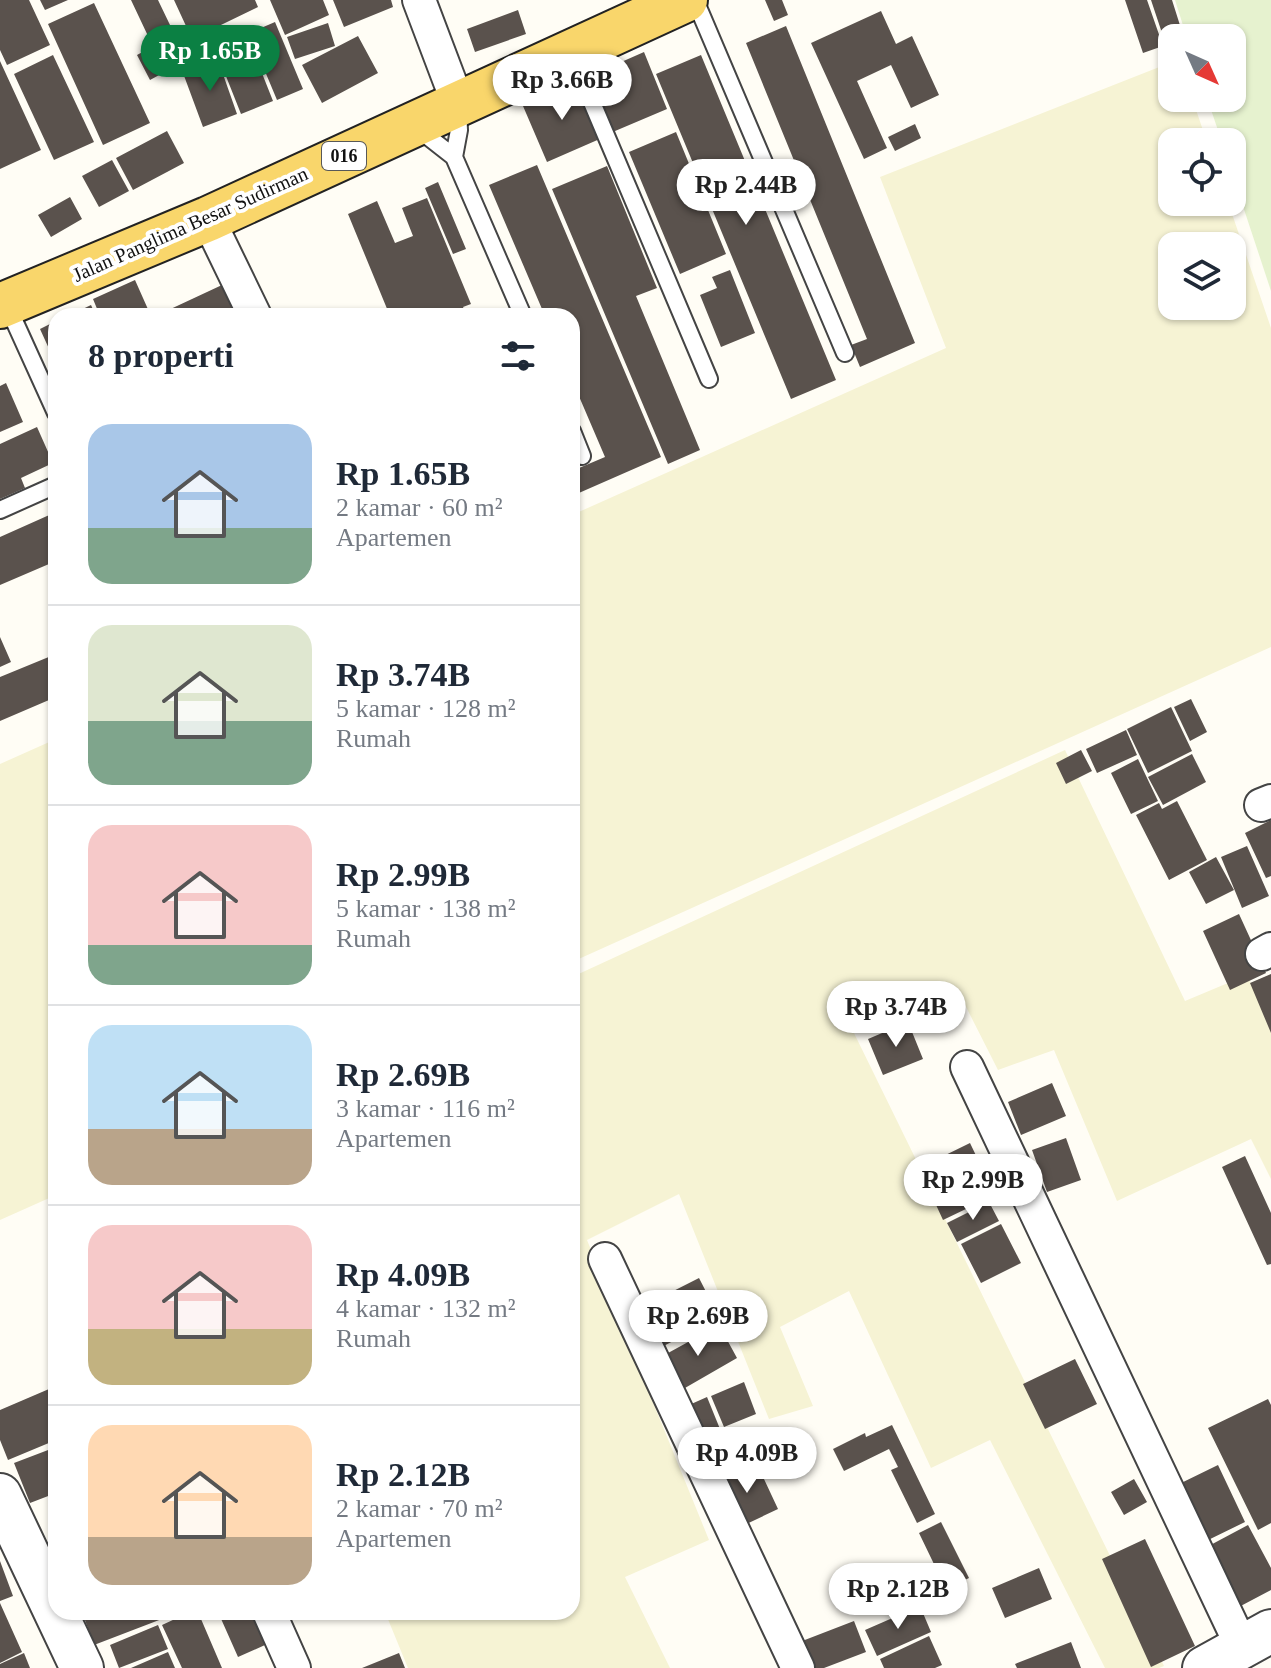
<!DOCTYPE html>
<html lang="id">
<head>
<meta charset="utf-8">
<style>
  :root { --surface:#fff; --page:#f6f6f7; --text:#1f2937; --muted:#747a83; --line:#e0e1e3; --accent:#0b8043 }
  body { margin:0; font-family:Georgia,serif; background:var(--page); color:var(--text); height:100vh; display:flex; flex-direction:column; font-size:30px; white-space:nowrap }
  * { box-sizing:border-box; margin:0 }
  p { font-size:26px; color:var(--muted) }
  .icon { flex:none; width:44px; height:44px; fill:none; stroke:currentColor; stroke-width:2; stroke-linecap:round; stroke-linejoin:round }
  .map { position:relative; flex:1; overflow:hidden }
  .side { position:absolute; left:48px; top:308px; width:532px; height:1312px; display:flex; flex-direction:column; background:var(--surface); border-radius:24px; box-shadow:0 2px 6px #0004 }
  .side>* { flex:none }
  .needle { width:52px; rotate:135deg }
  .controls { position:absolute; left:1158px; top:24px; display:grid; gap:16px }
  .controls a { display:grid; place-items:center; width:88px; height:88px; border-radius:16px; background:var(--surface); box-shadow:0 2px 6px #0004; font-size:40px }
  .price { position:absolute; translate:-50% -68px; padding:0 18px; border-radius:28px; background:#fff; color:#222; font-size:26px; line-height:52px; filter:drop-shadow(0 2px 4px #0008) }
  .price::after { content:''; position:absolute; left:50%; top:48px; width:24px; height:18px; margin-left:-12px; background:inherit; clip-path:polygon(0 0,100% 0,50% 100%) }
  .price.active { background:var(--accent); color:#fff }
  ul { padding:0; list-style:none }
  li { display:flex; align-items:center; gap:24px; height:200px; padding:0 40px }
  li+li { border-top:2px solid var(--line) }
  li span { display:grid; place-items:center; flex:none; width:224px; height:160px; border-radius:24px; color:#555 }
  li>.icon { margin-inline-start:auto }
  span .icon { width:96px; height:96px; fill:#fffc; stroke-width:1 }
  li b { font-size:34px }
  h2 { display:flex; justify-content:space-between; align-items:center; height:96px; padding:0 40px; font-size:34px }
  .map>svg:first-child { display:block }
  .farmland { fill:#f6f3d4; fill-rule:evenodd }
  .pitch { fill:#e6f2cf }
  .building { fill:#5a524d }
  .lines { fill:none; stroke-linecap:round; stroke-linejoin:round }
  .service-casing { stroke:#444; stroke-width:20 }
  .minor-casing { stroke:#444; stroke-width:36 }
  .tertiary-casing { stroke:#444; stroke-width:46 }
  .primary-casing { stroke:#222; stroke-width:48 }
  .service { stroke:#fff; stroke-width:16 }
  .minor { stroke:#fff; stroke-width:32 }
  .tertiary { stroke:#fff; stroke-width:42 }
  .primary { stroke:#f9d66b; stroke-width:44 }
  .labels { text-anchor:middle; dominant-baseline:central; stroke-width:8; stroke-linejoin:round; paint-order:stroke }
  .shield { fill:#fff; stroke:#585858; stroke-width:2 }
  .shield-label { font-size:18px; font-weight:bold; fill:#111 }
  .street-label { font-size:20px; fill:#111; stroke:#fff }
</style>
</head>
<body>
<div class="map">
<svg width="1271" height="1668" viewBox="0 0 1271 1668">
  <rect width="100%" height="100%" fill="#fffdf5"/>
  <!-- farmland -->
  <path class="farmland" d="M1172,62V98H1192L1207,142H1172V202H1228L1271,328V647L572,962V515L946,348L880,177ZM1172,246H1232V306H1172Z
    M56,739V1195L0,1220V764Z
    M1065,750L1185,1001L1247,975L1271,1025V1179L1251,1139L1117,1201L1054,1050L998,1070L958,991L853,1031L1164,1666L1159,1668H1105L990,1440L931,1468L849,1291L780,1327L813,1406L769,1419L679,1194L587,1240L709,1540L625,1577L670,1668H408L385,1612H572V977Z"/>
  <!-- pitch -->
  <path class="pitch" d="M1175,0H1271V291L1232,173V142H1222L1207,98H1232V38H1187Z"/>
  <!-- building -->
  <path class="building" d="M0,0H29L50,45L7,65L0,50Z
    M40,0H68L45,10Z
    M131,0H158L170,25L148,36Z
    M174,0H255L258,7L192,39Z
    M270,0H323L329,15L285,35Z
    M333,0H391L393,7L344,27Z
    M765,0H782L788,15L774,21Z
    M1125,0H1147L1163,46L1143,53Z
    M1151,0H1172L1184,38H1172V43L1166,45Z
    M94,3L150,123L103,145L48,24Z
    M518,10L526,34L475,52L467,29Z
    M881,11L896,44L912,36L939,95L911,108L891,65L857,81L887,148L864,159L811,43Z
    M275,22L303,89L277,100L249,33Z
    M328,23L335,46L295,59L287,37Z
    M786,26L915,343L860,367L851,345L867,339L746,43Z
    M172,36L185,61L150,80L137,55Z
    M358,36L378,73L322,103L302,65Z
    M248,38L273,101L241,114L216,51Z
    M644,52L667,109L608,134L585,78Z
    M53,55L94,142L54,160L14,74Z
    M701,55L836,380L791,399L656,74Z
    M218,60L237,114L203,127L183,73Z
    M0,61L41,150L0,169Z
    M578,82L602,138L547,162L523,106Z
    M915,124L921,138L895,151L888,137Z
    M167,131L184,163L133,190L116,158Z
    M676,132L726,254L680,274L629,152Z
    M112,160L129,191L99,207L82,176Z
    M537,165L661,457L572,496V471L605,457L572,380V316H545L489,185Z
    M607,166L657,288L636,296L700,450L668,464L552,189Z
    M438,182L466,249L453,254L425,188Z
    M70,197L82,219L51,237L38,215Z
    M427,198L471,304L463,307L467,316H390L348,214L377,201L395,243L413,236L402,208Z
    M730,270L755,333L721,347L700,295L717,288L712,277Z
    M135,280L151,316H100L93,299Z
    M222,285L236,316H164L162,313Z
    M91,305L96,316H68Z
    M56,321V364L40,329Z
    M6,383L23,422L0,432V386Z
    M37,427L53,463L21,478L25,488L0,499V444Z
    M56,512V561L0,585V537Z
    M0,637L11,662L0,667Z
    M56,654V697L0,721V677Z
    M1191,699L1207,732L1190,741L1174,707Z
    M1171,707L1192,751L1148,773L1127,729Z
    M1126,730L1137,755L1097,773L1086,749Z
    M1081,750L1092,771L1066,784L1056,763Z
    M1192,754L1206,782L1163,805L1148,777Z
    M1138,759L1158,801L1131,814L1111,773Z
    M1177,801L1207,860L1169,880L1136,815L1159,803L1162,809Z
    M1271,820V876L1266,878L1245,833Z
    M1247,846L1269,896L1242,908L1221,857Z
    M1216,857L1234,890L1206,904L1189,872Z
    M1239,914L1266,973L1230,990L1203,931Z
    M1271,974V1033L1250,983Z
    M908,1022L923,1059L883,1075L868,1039Z
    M1052,1083L1066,1116L1021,1135L1008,1102Z
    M1066,1138L1081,1180L1047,1192L1032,1150Z
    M970,1143L995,1195L943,1220L919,1168Z
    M1245,1156L1271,1213V1264L1267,1265L1222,1167Z
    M989,1202L999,1221L957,1242L947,1223Z
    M1001,1224L1021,1263L981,1283L961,1244Z
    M699,1278L719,1317L656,1350L636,1310Z
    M719,1325L737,1358L678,1392L659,1358Z
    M1075,1359L1097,1404L1045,1429L1023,1384Z
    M744,1382L756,1414L724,1427L711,1396Z
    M56,1386V1440L8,1460L0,1440V1410Z
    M707,1397L720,1429L694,1441L680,1409Z
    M1268,1399L1271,1405V1523L1258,1530L1208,1428Z
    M892,1425L935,1514L917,1523L891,1470L898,1467L889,1449L844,1471L833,1449L865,1433L866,1437Z
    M748,1427L762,1457L737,1470L722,1440Z
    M719,1439L731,1464L711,1474L699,1449Z
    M56,1447V1493L30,1503L14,1463Z
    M756,1462L778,1509L738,1528L715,1482Z
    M1218,1465L1245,1522L1202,1543L1175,1486Z
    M1134,1479L1147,1502L1124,1515L1111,1492Z
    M941,1522L969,1578L946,1589L919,1533Z
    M1248,1525L1271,1568V1590L1235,1609L1203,1549Z
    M1145,1539L1195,1646L1151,1667L1102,1559Z
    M0,1561L13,1596L0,1601Z
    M1039,1568L1052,1599L1005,1618L992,1588Z
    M0,1603L22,1652L0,1663Z
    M920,1606L931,1632L877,1656L865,1630Z
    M82,1612H180L94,1645Z
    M190,1612H198L222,1668H182L162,1625Z
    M218,1612H250L265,1645L238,1657Z
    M854,1621L866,1652L824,1668H807L797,1643Z
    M158,1625L168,1649L119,1668L110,1645Z
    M929,1636L942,1665L935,1668H884L880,1659Z
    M1071,1642L1081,1668H1017L1015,1664Z
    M168,1652L175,1668H131Z
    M24,1653L30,1668H0V1664Z
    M399,1653L405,1668H362Z"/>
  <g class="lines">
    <defs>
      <path id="service" d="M695,0L845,353
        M573,52L580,74L709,379
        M458,108L459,130L454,157L523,316
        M417,128L454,157
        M7,305L56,413
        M572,431L582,456
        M0,510L56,485"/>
      <path id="minor" d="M419,0L458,103
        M208,219L255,316
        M1261,805L1271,801
        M1262,954L1271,949
        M967,1067L1242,1647
        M605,1259L798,1668
        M269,1612L294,1668"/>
      <path id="tertiary" d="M0,1495L82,1668
        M1204,1668L1271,1631"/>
      <path id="primary" d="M0,306L208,219L685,0"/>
    </defs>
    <!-- service casing -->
    <use href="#service" class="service-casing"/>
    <!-- minor casing -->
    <use href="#minor" class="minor-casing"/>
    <!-- tertiary casing -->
    <use href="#tertiary" class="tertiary-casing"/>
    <!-- primary casing -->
    <use href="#primary" class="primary-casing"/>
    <!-- service -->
    <use href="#service" class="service"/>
    <!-- minor -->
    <use href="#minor" class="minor"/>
    <!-- tertiary -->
    <use href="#tertiary" class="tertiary"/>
    <!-- primary -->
    <use href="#primary" class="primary"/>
  </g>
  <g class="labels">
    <!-- shield labels -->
    <rect class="shield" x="322" y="142" width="44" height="28" rx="6"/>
    <g class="shield-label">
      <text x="344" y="156">016</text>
    </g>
    <!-- street labels -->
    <g class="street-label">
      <text transform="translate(190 224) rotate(-24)">Jalan Panglima Besar Sudirman</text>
    </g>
  </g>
</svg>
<div class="controls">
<a><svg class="needle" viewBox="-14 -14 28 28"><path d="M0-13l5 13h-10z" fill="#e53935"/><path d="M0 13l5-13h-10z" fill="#747a83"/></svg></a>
<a><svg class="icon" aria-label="locate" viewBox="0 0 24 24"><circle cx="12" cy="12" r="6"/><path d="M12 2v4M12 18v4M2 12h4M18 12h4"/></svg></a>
<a><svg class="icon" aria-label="layers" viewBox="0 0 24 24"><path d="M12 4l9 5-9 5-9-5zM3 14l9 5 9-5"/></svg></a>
</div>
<b class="price active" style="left:210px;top:93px">Rp 1.65B</b>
<b class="price" style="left:562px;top:122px">Rp 3.66B</b>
<b class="price" style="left:746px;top:227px">Rp 2.44B</b>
<b class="price" style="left:896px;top:1049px">Rp 3.74B</b>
<b class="price" style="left:973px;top:1222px">Rp 2.99B</b>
<b class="price" style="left:698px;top:1358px">Rp 2.69B</b>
<b class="price" style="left:747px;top:1495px">Rp 4.09B</b>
<b class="price" style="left:898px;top:1631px">Rp 2.12B</b>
<section class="side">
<h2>8 properti<svg class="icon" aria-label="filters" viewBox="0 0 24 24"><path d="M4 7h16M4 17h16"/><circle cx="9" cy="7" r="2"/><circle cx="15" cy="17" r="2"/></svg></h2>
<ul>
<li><span style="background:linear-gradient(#a9c7e8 65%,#7fa58c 0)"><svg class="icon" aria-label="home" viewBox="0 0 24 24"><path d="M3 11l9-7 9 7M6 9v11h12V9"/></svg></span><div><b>Rp 1.65B</b><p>2 kamar · 60 m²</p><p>Apartemen</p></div></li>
<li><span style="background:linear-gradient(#dfe7d0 60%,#7fa58c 0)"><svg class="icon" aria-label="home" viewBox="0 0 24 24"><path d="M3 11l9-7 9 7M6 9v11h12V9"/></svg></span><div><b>Rp 3.74B</b><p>5 kamar · 128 m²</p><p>Rumah</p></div></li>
<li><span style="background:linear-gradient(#f6c9c9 75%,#7fa58c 0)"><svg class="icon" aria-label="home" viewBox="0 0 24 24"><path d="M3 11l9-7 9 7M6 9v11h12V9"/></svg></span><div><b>Rp 2.99B</b><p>5 kamar · 138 m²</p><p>Rumah</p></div></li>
<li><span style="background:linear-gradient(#bfe0f5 65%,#b9a48a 0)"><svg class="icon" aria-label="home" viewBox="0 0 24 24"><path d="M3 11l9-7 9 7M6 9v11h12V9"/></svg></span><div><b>Rp 2.69B</b><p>3 kamar · 116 m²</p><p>Apartemen</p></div></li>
<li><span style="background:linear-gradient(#f6c9c9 65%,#c2b280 0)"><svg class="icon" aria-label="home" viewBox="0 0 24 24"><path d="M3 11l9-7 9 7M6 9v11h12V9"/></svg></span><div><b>Rp 4.09B</b><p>4 kamar · 132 m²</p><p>Rumah</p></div></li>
<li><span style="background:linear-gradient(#ffd9b3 70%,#b9a48a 0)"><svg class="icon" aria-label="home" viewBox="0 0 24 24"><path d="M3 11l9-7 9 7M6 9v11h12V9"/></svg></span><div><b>Rp 2.12B</b><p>2 kamar · 70 m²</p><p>Apartemen</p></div></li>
</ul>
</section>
</div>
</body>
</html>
